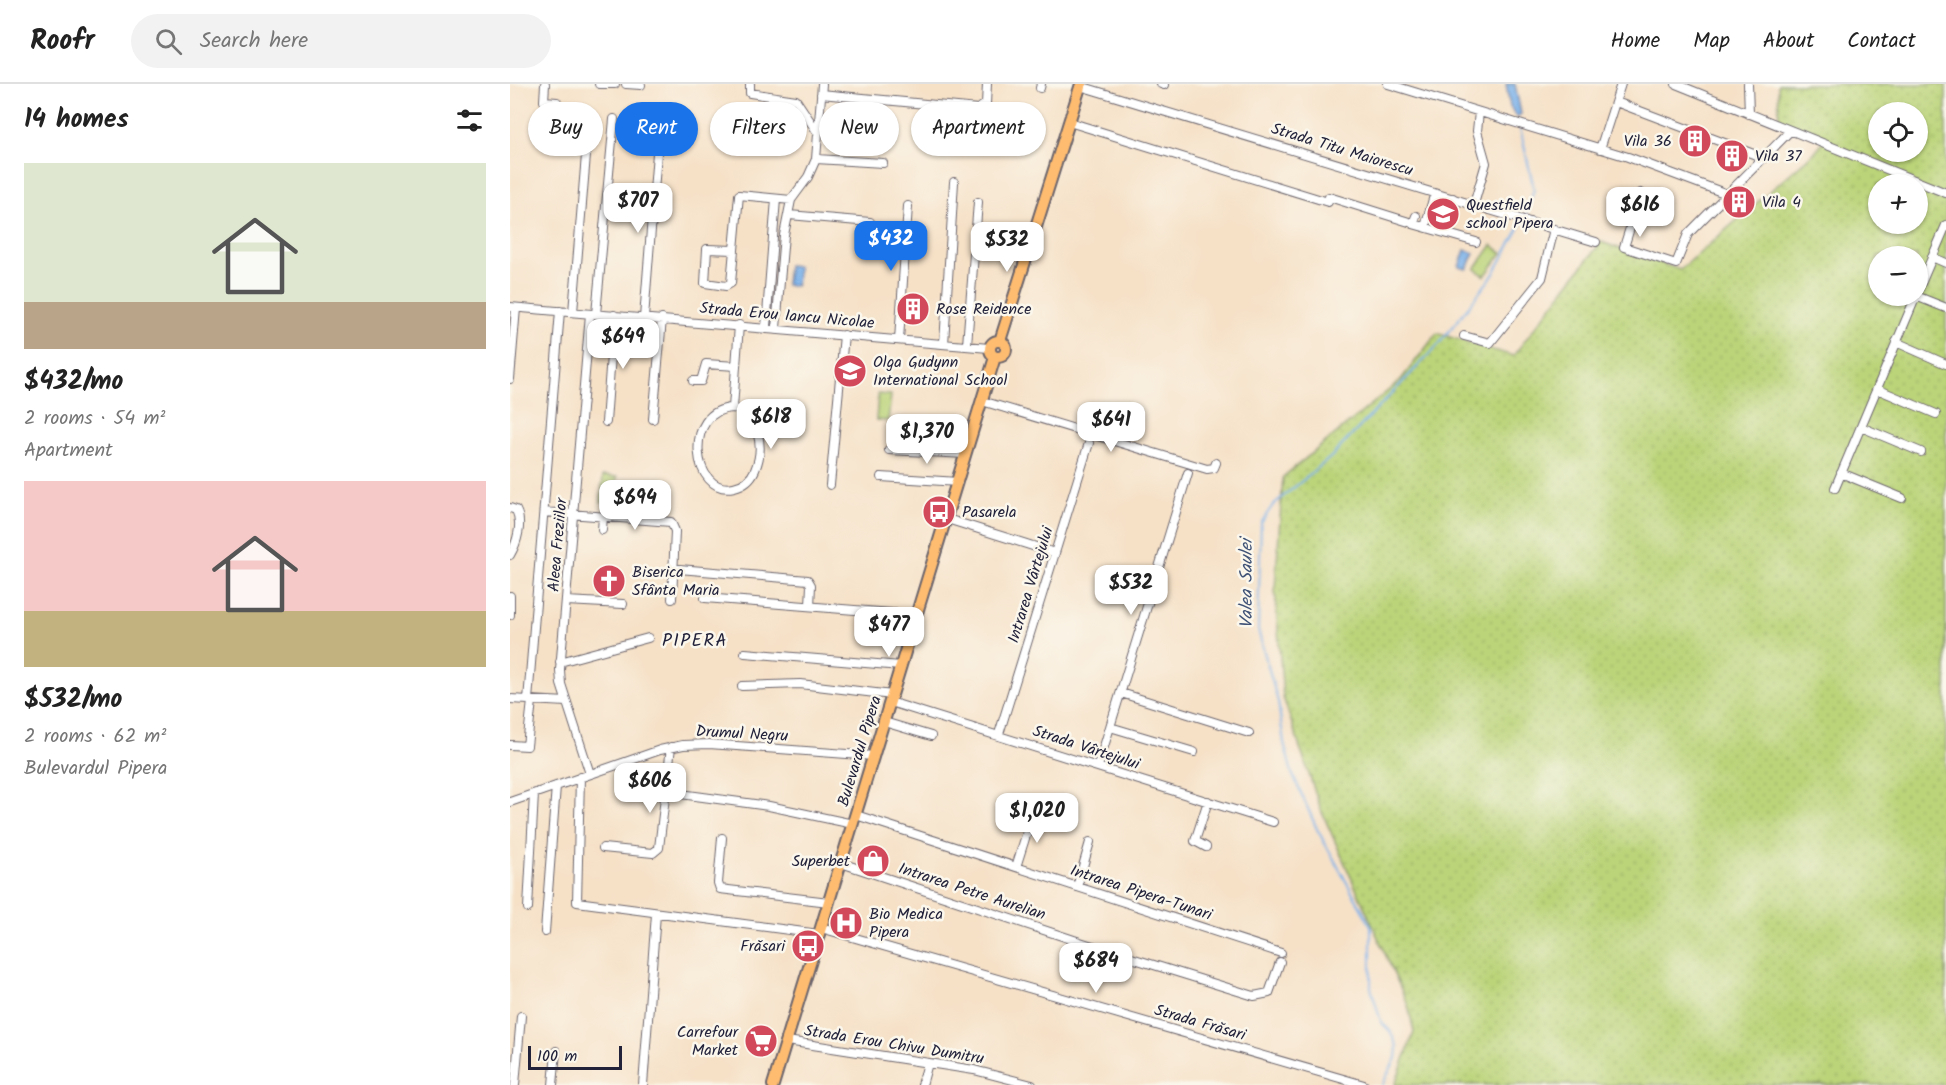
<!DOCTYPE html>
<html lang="en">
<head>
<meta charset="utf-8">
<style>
  :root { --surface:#fff; --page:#f2f2f2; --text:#222; --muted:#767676; --line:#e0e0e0; --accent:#1a73e8 }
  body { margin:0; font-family:Kalam,sans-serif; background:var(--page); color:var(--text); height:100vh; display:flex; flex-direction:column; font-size:22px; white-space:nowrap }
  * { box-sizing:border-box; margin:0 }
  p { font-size:20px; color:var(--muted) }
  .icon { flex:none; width:33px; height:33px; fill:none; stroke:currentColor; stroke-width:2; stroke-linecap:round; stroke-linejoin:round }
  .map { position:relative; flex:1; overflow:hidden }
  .details { display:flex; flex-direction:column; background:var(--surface); width:510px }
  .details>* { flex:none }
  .top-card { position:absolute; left:18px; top:18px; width:570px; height:54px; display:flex; gap:12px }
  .buttons { position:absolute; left:1358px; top:18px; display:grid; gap:12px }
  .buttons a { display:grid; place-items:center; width:60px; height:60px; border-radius:50%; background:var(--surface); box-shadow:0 2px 4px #0004; font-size:30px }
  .scale { position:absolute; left:18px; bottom:15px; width:94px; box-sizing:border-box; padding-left:6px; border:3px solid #22223b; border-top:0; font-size:16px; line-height:21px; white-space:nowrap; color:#22223b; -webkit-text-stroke:4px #fbf7ec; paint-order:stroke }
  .price { position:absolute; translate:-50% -51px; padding:0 14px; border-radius:12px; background:#fff; color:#222; font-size:20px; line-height:39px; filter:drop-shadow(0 2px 3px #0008) }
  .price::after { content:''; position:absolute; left:50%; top:36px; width:18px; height:14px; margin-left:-9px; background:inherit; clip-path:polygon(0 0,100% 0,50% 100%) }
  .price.selected { background:var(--accent); color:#fff }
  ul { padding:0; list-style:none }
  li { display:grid; align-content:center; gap:12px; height:318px; padding:0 24px }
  li span { display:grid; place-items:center; height:186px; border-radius:0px; color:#555 }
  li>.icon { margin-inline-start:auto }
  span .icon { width:108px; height:108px; fill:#fffc; stroke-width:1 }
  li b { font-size:26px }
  h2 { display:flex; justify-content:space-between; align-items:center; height:72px; padding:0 24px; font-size:26px }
  .chip { padding:0 21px; border-radius:27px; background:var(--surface); box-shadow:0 2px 4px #0004; font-size:21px; line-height:54px }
  .chip.selected { background:var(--accent); color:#fff }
  header { display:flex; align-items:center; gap:36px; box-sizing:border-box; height:84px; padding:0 30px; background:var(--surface); border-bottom:2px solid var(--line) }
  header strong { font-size:28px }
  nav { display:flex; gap:33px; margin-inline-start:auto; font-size:21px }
  .search { width:420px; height:54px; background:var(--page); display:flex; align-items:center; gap:15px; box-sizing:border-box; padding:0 21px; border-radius:33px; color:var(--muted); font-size:22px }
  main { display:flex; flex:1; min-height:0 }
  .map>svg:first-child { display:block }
  .grass { fill:url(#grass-dots); stroke:#6e7b5a; stroke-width:1.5; fill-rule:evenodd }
  .green { fill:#bbd479; stroke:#6e7b5a; stroke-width:1.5 }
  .water { fill:#7bb1e9; stroke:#4e6a92; stroke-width:1.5 }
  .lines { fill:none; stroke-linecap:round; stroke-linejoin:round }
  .stream { stroke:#7bb1e9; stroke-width:2 }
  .minor-casing { stroke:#6c656c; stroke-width:10 }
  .major-casing { stroke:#6c656c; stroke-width:14 }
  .minor { stroke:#fff; stroke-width:8 }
  .major { stroke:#febc70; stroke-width:10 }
  .labels { text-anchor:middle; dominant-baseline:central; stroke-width:5; stroke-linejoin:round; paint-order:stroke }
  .poi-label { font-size:16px; fill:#22223b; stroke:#fbf7ec; text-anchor:start }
  .street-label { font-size:16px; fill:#22223b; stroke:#fbf7ec }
  .water-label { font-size:18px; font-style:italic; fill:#415478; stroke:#fbf7ec }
  .neighbourhood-label { font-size:18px; letter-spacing:1.5px; fill:#22223b; stroke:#fbf7ec }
</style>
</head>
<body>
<header>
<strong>Roofr</strong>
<div class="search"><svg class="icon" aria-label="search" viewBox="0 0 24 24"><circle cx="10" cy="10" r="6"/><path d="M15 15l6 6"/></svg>Search here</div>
<nav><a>Home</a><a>Map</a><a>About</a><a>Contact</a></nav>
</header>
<main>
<section class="details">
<h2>14 homes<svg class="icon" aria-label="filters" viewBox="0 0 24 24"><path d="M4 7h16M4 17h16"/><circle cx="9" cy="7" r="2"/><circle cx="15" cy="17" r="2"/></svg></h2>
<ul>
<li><span style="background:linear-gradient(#dfe7d0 75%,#b9a48a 0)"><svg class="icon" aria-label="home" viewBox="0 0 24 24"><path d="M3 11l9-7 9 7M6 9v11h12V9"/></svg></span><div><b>$432/mo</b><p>2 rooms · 54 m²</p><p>Apartment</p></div></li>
<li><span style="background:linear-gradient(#f6c9c9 70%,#c2b280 0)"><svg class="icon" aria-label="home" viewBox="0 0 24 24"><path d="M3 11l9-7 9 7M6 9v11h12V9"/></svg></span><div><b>$532/mo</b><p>2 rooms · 62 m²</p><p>Bulevardul Pipera</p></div></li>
</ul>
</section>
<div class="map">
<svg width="1436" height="1001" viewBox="0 0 1436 1001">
  <defs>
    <pattern id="grass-dots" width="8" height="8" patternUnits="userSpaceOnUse" patternTransform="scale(1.5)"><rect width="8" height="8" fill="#bbd479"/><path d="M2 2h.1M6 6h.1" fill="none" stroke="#a0b66a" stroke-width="1.8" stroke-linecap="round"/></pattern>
  </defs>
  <rect width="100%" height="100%" fill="#fbf7ec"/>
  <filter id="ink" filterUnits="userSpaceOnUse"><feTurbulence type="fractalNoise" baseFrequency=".0167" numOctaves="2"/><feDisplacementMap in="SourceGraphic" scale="12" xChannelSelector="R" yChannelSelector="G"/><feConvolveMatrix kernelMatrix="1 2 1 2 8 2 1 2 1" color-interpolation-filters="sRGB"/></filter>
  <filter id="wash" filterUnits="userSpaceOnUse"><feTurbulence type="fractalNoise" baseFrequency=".008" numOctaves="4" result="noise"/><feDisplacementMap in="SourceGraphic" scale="24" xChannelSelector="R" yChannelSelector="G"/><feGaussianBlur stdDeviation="1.35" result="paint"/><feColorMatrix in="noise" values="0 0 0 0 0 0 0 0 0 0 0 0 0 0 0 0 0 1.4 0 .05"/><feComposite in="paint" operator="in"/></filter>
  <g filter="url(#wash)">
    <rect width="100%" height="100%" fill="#f6e1c7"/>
    <!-- grass -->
    <path class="grass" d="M1268,0H1436V1001H885L904,948L898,921L811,726L773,613L765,505L773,393L890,297L927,249L1003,272L1091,158L1170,186L1307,66L1314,55L1269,37ZM1368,28H1407V68H1368ZM1368,100H1407V140H1368ZM1368,172H1407V212H1368Z"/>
    <!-- green -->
    <path class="green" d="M982,161L992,169L975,192L965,185Z
      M368,310L381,311L378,337L366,336Z
      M93,392L107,393L105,419L91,418Z"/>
    <!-- water -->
    <path class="water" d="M996,0H1005L1011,30L1007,33L1000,23Z
      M955,166L964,169L957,185L949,183Z
      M278,181L288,182L286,202L276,201Z"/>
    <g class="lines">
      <!-- stream -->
      <path class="stream" d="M1010,44L1024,105L1015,134
        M872,1001L886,974L887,962L880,947L871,938L861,904V842L807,745L782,689L774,659L768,618L748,546L751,439L763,421L821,373L929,260L983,191L1012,139"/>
    </g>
  </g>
  <g filter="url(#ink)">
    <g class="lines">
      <defs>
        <path id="minor" d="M35,0L34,17L47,18
          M89,0H105
          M116,0L131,1
          M240,0V9L286,16L308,49
          M651,0L654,1
          M878,0L1118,73L1217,110
          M1166,0L1436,109
          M1238,0L1239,30
          M570,2L1086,158
          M530,4L531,0
          M311,10L468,25L476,20L477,0
          M1106,18L1254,74
          M559,38L818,118
          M1090,65L1111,0
          M306,75L373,79
          M1131,109L1114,163L1166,180L1178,150L1280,47
          M819,113L899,138
          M964,120L976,79L967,47L969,28
          M279,131L360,138
          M906,132L903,140L966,158
          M915,143L923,115L941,120L943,114
          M224,166L197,165L195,199L216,202L221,199L229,111L281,116
          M1422,173L1436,179
          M1407,209L1436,141
          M1406,212L1436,224
          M0,223L479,264
          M63,228L79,35
          M86,230L104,35
          M134,234L147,69
          M256,243L266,115
          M266,244L274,151L281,116L298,93L306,75L312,0
          M954,252L980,259L1032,194L1044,145
          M389,256L398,122
          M1386,258L1436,280
          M434,260L444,98
          M457,261L468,118
          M0,295L6,224
          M183,297H191L196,280L226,282
          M1367,305L1426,330
          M472,317L697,385L704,384L706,379
          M223,324C249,331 255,363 245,386C241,395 233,401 224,403C182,413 172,325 223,324Z
          M223,324L229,241
          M143,335L152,235
          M96,338L104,231
          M1351,343L1411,368
          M379,366L456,370
          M1331,389L1392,414
          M371,393L448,398
          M320,401L334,251
          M1325,404L1406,212
          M0,424L6,426C13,439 7,459 0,471
          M34,428L161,438L165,447L162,515
          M437,435L545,469
          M92,446L93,432
          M169,485L298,496L301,501L300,522
          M0,512V531
          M195,514L407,531
          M56,517L113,520
          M235,569L391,582
          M50,578L138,554
          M232,602L290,600L382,611
          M611,609L739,649
          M0,615L57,618
          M18,616L50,227
          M380,618L763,738
          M374,638L421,652
          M600,643L684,668
          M489,650L579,359
          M0,661L17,662L22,617
          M588,682L678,389
          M80,690L51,600L50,586L80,230
          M70,693L67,818L309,850
          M156,708L259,722L343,740
          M0,718L150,666L173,661L199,660L364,672
          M346,731L771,869
          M212,754L208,799L210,805L319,818
          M696,763L685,757L698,717
          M93,764L143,769L149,764L161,663
          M331,779L573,859L744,912L759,909L770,878
          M506,783L523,729
          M567,803L580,758
          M18,824L24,710
          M311,844L854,1001
          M35,848L46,702
          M277,957L464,986L522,1001
          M5,1001L11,932
          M43,1001L46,967
          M133,1001L146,830
          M412,1001L418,979"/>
        <path id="major" d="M480 265a8 8 0 1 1 16 0a8 8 0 1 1-16 0Z
          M490,257L571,0
          M263,1001L485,273"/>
      </defs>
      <!-- minor casing -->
      <use href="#minor" class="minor-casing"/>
      <!-- major casing -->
      <use href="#major" class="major-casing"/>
      <!-- minor -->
      <use href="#minor" class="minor"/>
      <!-- major -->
      <use href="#major" class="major"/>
    </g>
  </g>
  <!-- icons -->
  <defs>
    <symbol id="building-disc" viewBox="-11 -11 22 22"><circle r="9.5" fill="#d1495b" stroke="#fbf7ec"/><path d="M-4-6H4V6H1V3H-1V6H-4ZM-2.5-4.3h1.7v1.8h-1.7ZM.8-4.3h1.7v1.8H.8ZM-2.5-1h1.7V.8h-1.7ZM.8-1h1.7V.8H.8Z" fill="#fff"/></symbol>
    <symbol id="school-disc" viewBox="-11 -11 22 22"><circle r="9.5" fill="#d1495b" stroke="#fbf7ec"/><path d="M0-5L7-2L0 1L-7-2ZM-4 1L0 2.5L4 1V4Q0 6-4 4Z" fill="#fff"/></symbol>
    <symbol id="bus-disc" viewBox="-11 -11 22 22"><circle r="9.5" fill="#d1495b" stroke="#fbf7ec"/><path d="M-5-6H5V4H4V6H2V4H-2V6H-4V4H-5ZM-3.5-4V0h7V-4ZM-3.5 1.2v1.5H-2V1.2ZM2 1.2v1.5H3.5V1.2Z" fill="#fff"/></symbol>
    <symbol id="church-disc" viewBox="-11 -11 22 22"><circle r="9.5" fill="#d1495b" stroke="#fbf7ec"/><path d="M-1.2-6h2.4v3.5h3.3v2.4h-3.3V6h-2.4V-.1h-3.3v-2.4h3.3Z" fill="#fff"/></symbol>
    <symbol id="shop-disc" viewBox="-11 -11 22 22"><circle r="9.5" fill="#d1495b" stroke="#fbf7ec"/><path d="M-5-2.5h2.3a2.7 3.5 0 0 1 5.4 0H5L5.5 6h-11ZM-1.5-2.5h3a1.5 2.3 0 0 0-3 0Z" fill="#fff"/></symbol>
    <symbol id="hospital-disc" viewBox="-11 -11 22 22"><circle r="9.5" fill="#d1495b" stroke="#fbf7ec"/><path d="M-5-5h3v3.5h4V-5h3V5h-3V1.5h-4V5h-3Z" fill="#fff"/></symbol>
    <symbol id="supermarket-disc" viewBox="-11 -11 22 22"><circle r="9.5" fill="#d1495b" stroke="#fbf7ec"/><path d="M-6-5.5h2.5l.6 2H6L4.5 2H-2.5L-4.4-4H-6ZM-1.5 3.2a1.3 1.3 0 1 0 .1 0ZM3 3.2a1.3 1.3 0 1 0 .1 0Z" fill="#fff"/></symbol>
  </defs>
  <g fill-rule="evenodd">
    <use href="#building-disc" x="1166" y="38" width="38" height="38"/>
    <use href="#building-disc" x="1203" y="53" width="38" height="38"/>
    <use href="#building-disc" x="1210" y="99" width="38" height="38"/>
    <use href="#school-disc" x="914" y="111" width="38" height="38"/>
    <use href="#building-disc" x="384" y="206" width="38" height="38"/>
    <use href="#school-disc" x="321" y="268" width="38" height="38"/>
    <use href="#bus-disc" x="410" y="409" width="38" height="38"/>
    <use href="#church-disc" x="80" y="478" width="38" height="38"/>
    <use href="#shop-disc" x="344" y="758" width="38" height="38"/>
    <use href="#hospital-disc" x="317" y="820" width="38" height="38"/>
    <use href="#bus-disc" x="279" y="843" width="38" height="38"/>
    <use href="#supermarket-disc" x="232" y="938" width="38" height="38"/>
  </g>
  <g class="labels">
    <!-- poi labels -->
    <g class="poi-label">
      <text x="1162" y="57" text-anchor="end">Vila 36</text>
      <text x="1245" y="72">Vila 37</text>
      <text x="1252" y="118">Vila 4</text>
      <text x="956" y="121">Questfield<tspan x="956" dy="18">school Pipera</tspan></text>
      <text x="426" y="225">Rose Reidence</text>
      <text x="363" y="278">Olga Gudynn<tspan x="363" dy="18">International School</tspan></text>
      <text x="452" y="428">Pasarela</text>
      <text x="122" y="488">Biserica<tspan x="122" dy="18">Sfânta Maria</tspan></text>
      <text x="340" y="777" text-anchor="end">Superbet</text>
      <text x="359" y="830">Bio Medica<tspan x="359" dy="18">Pipera</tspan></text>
      <text x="275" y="862" text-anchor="end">Frăsari</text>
      <text x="228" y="948" text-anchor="end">Carrefour<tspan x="228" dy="18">Market</tspan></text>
    </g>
    <!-- street labels -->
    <g class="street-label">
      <text transform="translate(832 66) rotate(17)">Strada Titu Maiorescu</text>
      <text transform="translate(277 232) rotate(5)">Strada Erou Iancu Nicolae</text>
      <text transform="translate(48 461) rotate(-85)">Aleea Freziilor</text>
      <text transform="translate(521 501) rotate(-73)">Intrarea Vârtejului</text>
      <text transform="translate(232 650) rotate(3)">Drumul Negru</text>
      <text transform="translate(576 664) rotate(18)">Strada Vârtejului</text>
      <text transform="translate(350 667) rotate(-73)">Bulevardul Pipera</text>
      <text transform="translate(462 808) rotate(18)">Intrarea Petre Aurelian</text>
      <text transform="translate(631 809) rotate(18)">Intrarea Pipera-Tunari</text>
      <text transform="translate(690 939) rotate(16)">Strada Frăsari</text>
      <text transform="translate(384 961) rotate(9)">Strada Erou Chivu Dumitru</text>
    </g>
    <!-- water labels -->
    <g class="water-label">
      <text transform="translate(737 500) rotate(-90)">Valea Saulei</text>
    </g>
    <!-- neighbourhood labels -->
    <g class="neighbourhood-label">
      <text x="185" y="557">PIPERA</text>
    </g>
  </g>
</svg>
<div class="buttons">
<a><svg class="icon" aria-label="locate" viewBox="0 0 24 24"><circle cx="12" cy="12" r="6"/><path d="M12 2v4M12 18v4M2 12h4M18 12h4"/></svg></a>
<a>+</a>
<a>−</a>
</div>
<div class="scale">100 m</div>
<b class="price" style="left:128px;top:150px">$707</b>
<b class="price" style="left:1130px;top:154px">$616</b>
<b class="price selected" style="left:381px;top:188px">$432</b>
<b class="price" style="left:497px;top:189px">$532</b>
<b class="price" style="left:113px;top:286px">$649</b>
<b class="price" style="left:261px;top:366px">$618</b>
<b class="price" style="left:601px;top:369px">$641</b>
<b class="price" style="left:417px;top:381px">$1,370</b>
<b class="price" style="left:125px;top:447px">$694</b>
<b class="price" style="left:621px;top:532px">$532</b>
<b class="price" style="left:379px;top:574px">$477</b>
<b class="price" style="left:140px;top:730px">$606</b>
<b class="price" style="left:527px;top:760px">$1,020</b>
<b class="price" style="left:586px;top:910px">$684</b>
<div class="top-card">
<a class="chip">Buy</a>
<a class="chip selected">Rent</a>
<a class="chip">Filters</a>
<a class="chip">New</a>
<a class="chip">Apartment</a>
</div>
</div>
</main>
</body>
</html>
